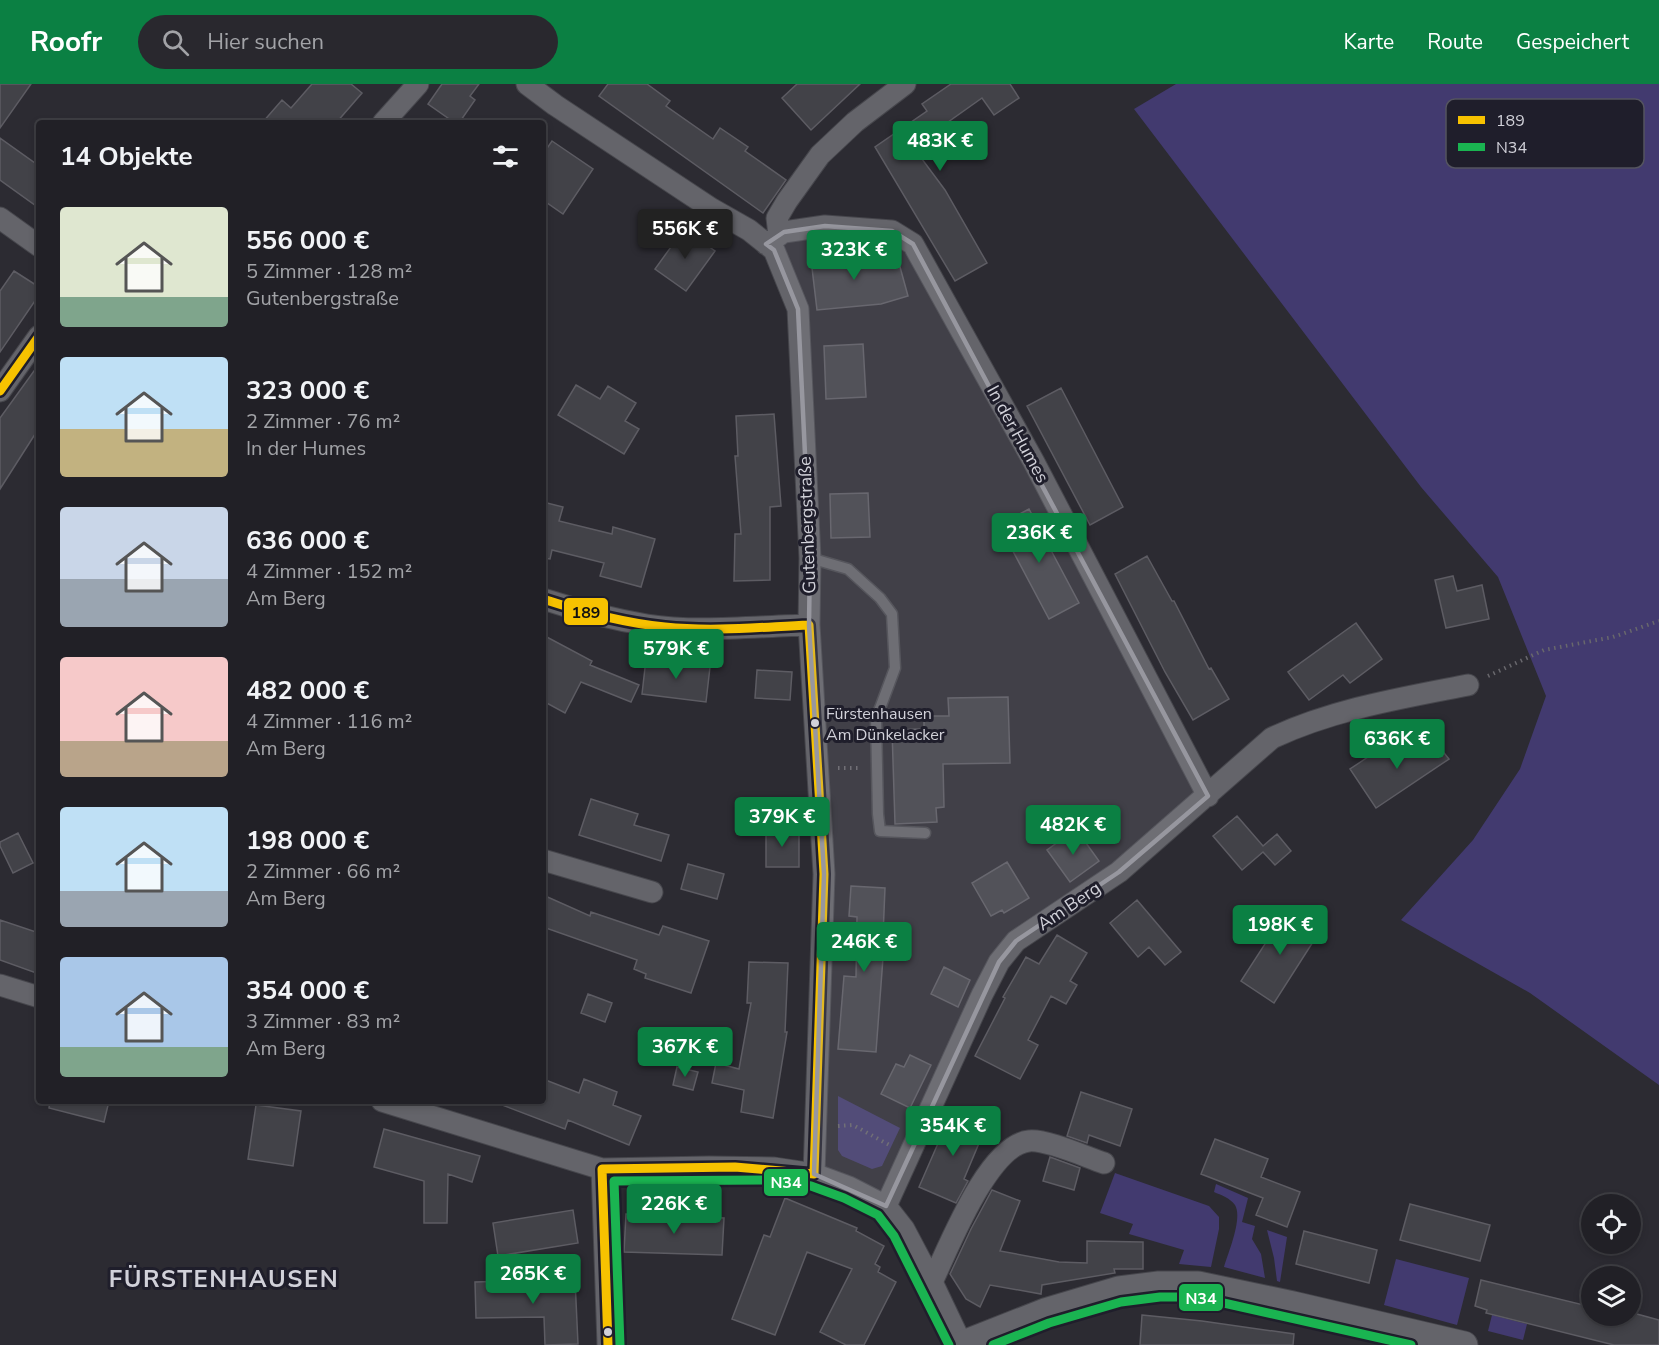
<!DOCTYPE html>
<html lang="de">
<head>
<meta charset="utf-8">
<style>
  :root { --surface:#212026; --page:#29282e; --text:#f1f3f6; --muted:#a2a3a7; --line:#3e3e43; --accent:#0b8043 }
  body { margin:0; font-family:"Nunito Sans",sans-serif; background:var(--page); color:var(--text); height:100vh; display:flex; flex-direction:column; font-size:22px; white-space:nowrap }
  * { box-sizing:border-box; margin:0 }
  p { font-size:20px; color:var(--muted) }
  .icon { flex:none; width:33px; height:33px; fill:none; stroke:currentColor; stroke-width:2; stroke-linecap:round; stroke-linejoin:round }
  .map { position:relative; flex:1; overflow:hidden }
  .side { position:absolute; left:36px; top:36px; width:510px; height:984px; display:flex; flex-direction:column; background:var(--surface); border-radius:6px; box-shadow:0 3px 9px #0003,0 0 0 2px var(--line) }
  .side>* { flex:none }
  .buttons { position:absolute; left:1581px; top:1110px; display:grid; gap:12px }
  .buttons a { display:grid; place-items:center; width:60px; height:60px; border-radius:50%; background:var(--surface); box-shadow:0 3px 9px #0003,0 0 0 2px var(--line); font-size:30px }
  .price { position:absolute; translate:-50% -51px; padding:0 14px; border-radius:6px; background:var(--accent); color:#fff; font-size:20px; line-height:39px; filter:drop-shadow(0 2px 3px #0008) }
  .price::after { content:''; position:absolute; left:50%; top:36px; width:18px; height:14px; margin-left:-9px; background:inherit; clip-path:polygon(0 0,100% 0,50% 100%) }
  .price.selected { background:#222; color:#fff }
  ul { padding:0; list-style:none }
  li { display:flex; align-items:center; gap:18px; height:150px; padding:0 24px }
  li span { display:grid; place-items:center; flex:none; width:168px; height:120px; border-radius:6px; color:#555 }
  li>.icon { margin-inline-start:auto }
  span .icon { width:72px; height:72px; fill:#fffc; stroke-width:1 }
  li b { font-size:26px }
  h2 { display:flex; justify-content:space-between; align-items:center; height:72px; padding:0 24px; font-size:26px }
  header { display:flex; align-items:center; gap:36px; box-sizing:border-box; height:84px; padding:0 30px; background:var(--accent); color:#fff }
  header strong { font-size:28px }
  nav { display:flex; gap:33px; margin-inline-start:auto; font-size:21px }
  .search { width:420px; height:54px; background:var(--page); display:flex; align-items:center; gap:15px; box-sizing:border-box; padding:0 21px; border-radius:33px; color:var(--muted); font-size:22px }
  .map>svg:first-child { display:block }
  .green { fill:#423a6f }
  .building { fill:#424248; stroke:#5d5c63; stroke-width:1.5 }
  .lines { fill:none; stroke-linecap:round; stroke-linejoin:round }
  .service-casing { stroke:#46464c; stroke-width:13 }
  .minor-casing { stroke:#46464c; stroke-width:23 }
  .tertiary-casing { stroke:#46464c; stroke-width:29 }
  .path { stroke:#68676c; stroke-width:4; stroke-dasharray:1.5 4.5; stroke-linecap:butt }
  .service { stroke:#64646a; stroke-width:10 }
  .minor { stroke:#64646a; stroke-width:21 }
  .tertiary { stroke:#64646a; stroke-width:27 }
  .bus-1-casing { stroke:#1f1e2b; stroke-width:14 }
  .bus-2-casing { stroke:#1f1e2b; stroke-width:14 }
  .bus-1 { stroke:#f7c200; stroke-width:9 }
  .bus-2 { stroke:#1ab451; stroke-width:9 }
  .marked { fill:#97979f; fill-opacity:0.2; stroke:#97979f; stroke-width:4.5; stroke-linejoin:round }
  .bus-dot { fill:#d1d1d9; stroke:#1f1e2b; stroke-width:2 }
  .labels { text-anchor:middle; dominant-baseline:central; stroke-width:6; stroke-linejoin:round; paint-order:stroke }
  .bus-label { font-size:16px; fill:#d1d1d9; stroke:#1f1e2b; text-anchor:start }
  .street-label { font-size:18px; fill:#d1d1d9; stroke:#1f1e2b }
  .district-label { font-size:24px; font-weight:bold; letter-spacing:1.5px; fill:#d1d1d9; stroke:#1f1e2b }
  .key { fill:#1f1e2b; stroke:#54545f; stroke-width:1.5 }
  .key-label { font-size:16px; fill:#d1d1d9 }
  .line-badge { stroke:#1f1e2b; stroke-width:2 }
  .badge-label { font-size:16px; text-anchor:middle; font-weight:bold; fill:#fff }
  .pale-badge-label { font-size:16px; text-anchor:middle; font-weight:bold; fill:#111 }
</style>
</head>
<body>
<header>
<strong>Roofr</strong>
<div class="search"><svg class="icon" aria-label="search" viewBox="0 0 24 24"><circle cx="10" cy="10" r="6"/><path d="M15 15l6 6"/></svg>Hier suchen</div>
<nav><a>Karte</a><a>Route</a><a>Gespeichert</a></nav>
</header>
<div class="map">
<svg width="1659" height="1261" viewBox="0 0 1659 1261">
  <rect width="100%" height="100%" fill="#2c2b32"/>
  <!-- green -->
  <path class="green" d="M1176,0H1659V1001L1530,909L1401,836L1473,756L1520,685L1546,612L1498,493L1421,403L1134,25Z
    M838,1012L900,1044L882,1082L872,1085L842,1072L838,1066Z
    M1115,1089L1209,1122L1219,1133V1145L1211,1183L1179,1180L1184,1166L1129,1150L1133,1140L1100,1129Z
    M1216,1100L1248,1114L1242,1138L1255,1142L1252,1155L1261,1170L1265,1194L1224,1183C1228,1169 1243,1134 1235,1121C1230,1114 1221,1111 1214,1108Z
    M1267,1146L1287,1153L1280,1198L1277,1197L1274,1174Z
    M1396,1175L1469,1194L1457,1241L1384,1221Z
    M1492,1231L1527,1240L1523,1256L1488,1247Z"/>
  <!-- building -->
  <path class="building" d="M0,0H31L0,44Z
    M312,0H351L362,9L336,39H262L282,16L291,24Z
    M442,0H479L470,12L475,16L459,39H455L428,20Z
    M608,0H647L670,17L666,22L713,55L720,44L748,63L745,67L786,96L763,129L599,12Z
    M797,0H860L811,46L782,14Z
    M951,0H1010L1019,14L994,31L982,14L913,63L945,106L987,179L955,197L875,63L927,27L922,20Z
    M0,54L39,82V124L0,96Z
    M552,57L593,85L563,130L543,116V70Z
    M684,145L715,167L686,207L655,185Z
    M846,162L849,185L897,172L908,212L881,220L817,226L810,167Z
    M14,187L39,203V211L0,268V207Z
    M863,260L866,313L826,315L824,262Z
    M39,280V344L0,405V334Z
    M576,301L600,315L608,302L636,319L625,337L639,345L624,370L558,331Z
    M1061,304L1123,423L1090,441L1027,322Z
    M774,330L781,422L770,423V496L734,497L735,450H741L735,372H738L736,332Z
    M868,409L870,453L831,454L830,410Z
    M543,418L563,423L559,437L612,450L613,443L655,455L641,503L600,492L604,479L552,466L550,475L543,474Z
    M1029,425L1079,519L1049,535L999,441Z
    M1147,472L1172,517H1174L1209,585L1211,584L1229,615L1193,636L1165,588L1115,490Z
    M1453,492L1457,507L1482,501L1489,535L1446,544L1435,496Z
    M1356,539L1382,575L1350,599L1343,591L1309,616L1288,588Z
    M543,551L592,577L590,581L639,601L631,618L581,598L565,629L543,617Z
    M646,575L710,583L706,618L642,610Z
    M757,586L792,588L790,616L755,614Z
    M1008,613L1010,679L943,680L944,723L936,724L937,738L895,740L892,646L924,645V632H949L948,614Z
    M1428,649L1449,675L1376,724L1350,685L1383,663L1393,677Z
    M591,715L638,730L634,741L669,751L661,777L579,751Z
    M1237,732L1263,762L1277,750L1291,767L1275,781L1263,768L1242,786L1213,752Z
    M766,744H799V783H766Z
    M1076,745L1099,777L1070,798L1047,766Z
    M18,749L33,779L13,789L0,762V758Z
    M1007,778L1029,814L1004,829L1002,826L991,832L972,799Z
    M688,780L724,790L717,815L681,805Z
    M851,802L885,804L883,852H887L886,874H883L876,968L838,965L844,892L856,893L857,833L849,832Z
    M543,811L590,832L591,828L659,851L663,842L709,857L691,909L645,894L646,890L634,885L637,876L543,843Z
    M1137,816L1181,868L1165,881L1149,863L1138,873L1110,839Z
    M1287,826L1320,847L1274,919L1241,897Z
    M0,836L39,849V890L0,876Z
    M1057,851L1087,869L1070,897L1077,901L1066,920L1051,912L1028,956L1038,961L1020,995L975,972L1005,914L1003,913L1026,873L1039,880Z
    M749,878L788,879L785,948H787L773,1034L741,1028L744,1006L712,999L716,979L739,985L751,919H747Z
    M944,883L970,896L958,923L931,910Z
    M588,910L612,919L605,938L581,929Z
    M910,971L931,981L910,1024L881,1010L896,980L904,983Z
    M677,983L698,988L693,1006L673,1001Z
    M543,995L579,1009L584,995L617,1008L613,1021L641,1032L629,1061L568,1036L565,1045L497,1019V1017H543Z
    M1081,1008L1132,1025L1120,1062L1089,1051L1087,1059L1067,1052Z
    M50,1017H109L104,1038L49,1024Z
    M256,1021L301,1027L293,1082L248,1075Z
    M953,1025L983,1038L978,1050L982,1052L964,1095L968,1097L956,1119L919,1103Z
    M384,1045L480,1072L472,1098L448,1090L447,1139H424V1097L374,1083Z
    M1215,1055L1268,1075L1261,1093L1300,1108L1287,1143L1256,1131L1263,1114L1201,1090Z
    M1050,1073L1080,1084L1074,1106L1043,1097Z
    M992,1106L1020,1117L1000,1167L1059,1178L1087,1179V1157L1143,1158V1185H1114L1115,1189L1042,1201L1041,1210L990,1201L980,1223L966,1215L950,1190L971,1145Z
    M785,1114L857,1144L856,1147L884,1162L875,1180L880,1183L878,1188L896,1198L864,1261H846L820,1248L852,1185L807,1168L775,1251L732,1235L764,1151L770,1153Z
    M1410,1120L1490,1141L1480,1177L1400,1156Z
    M573,1126L578,1159L498,1172L493,1139Z
    M626,1130L724,1134L722,1171L624,1168Z
    M1304,1147L1377,1166L1369,1199L1296,1180Z
    M575,1195L578,1260L545,1261L544,1233L476,1234L475,1198Z
    M1481,1196L1592,1223V1232H1632L1633,1229L1659,1236V1261H1614L1486,1229L1487,1226L1475,1222Z
    M1142,1231L1202,1237L1294,1250L1293,1261H1140Z"/>
  <g class="lines">
    <defs>
      <path id="service" d="M810,474L848,485L880,514L892,530L895,584L876,635L878,730L880,747L925,749"/>
      <path id="minor" d="M527,0L555,21L712,125L749,146L774,166L798,225L810,474L809,541L824,790L814,1090
        M383,39L418,0
        M0,134L39,162
        M779,151L777,134L787,117L820,71L855,38L905,0
        M766,160L784,148L825,142L892,147L913,160L1034,378L1208,712
        M0,307L39,252
        M543,515C577,526 611,535 647,541C697,549 758,542 809,541
        M543,776L652,808
        M0,901L39,913
        M382,1017L602,1085
        M886,1122L982,911L999,878L1016,857L1119,788L1272,654C1334,625 1402,614 1468,601
        M932,1198C949,1163 988,1061 1029,1057C1046,1055 1086,1073 1104,1079
        M608,1261L602,1085L709,1083L774,1084L814,1090L849,1103L886,1122L904,1145L932,1198L962,1261"/>
      <path id="tertiary" d="M961,1261L1045,1228L1119,1206L1159,1201H1198L1293,1221L1464,1261"/>
    </defs>
    <!-- service casing -->
    <use href="#service" class="service-casing"/>
    <!-- minor casing -->
    <use href="#minor" class="minor-casing"/>
    <!-- tertiary casing -->
    <use href="#tertiary" class="tertiary-casing"/>
    <!-- path -->
    <path class="path" d="M1488,592L1544,566L1613,553L1659,537
      M838,684H861
      M838,1042L853,1041L891,1062"/>
    <!-- service -->
    <use href="#service" class="service"/>
    <!-- minor -->
    <use href="#minor" class="minor"/>
    <!-- tertiary -->
    <use href="#tertiary" class="tertiary"/>
    <defs>
      <path id="bus-1" d="M0,307L39,252
        M543,515C583,528 623,539 665,543C713,548 761,543 809,541
        M809,541L824,790L814,1090
        M608,1261L602,1085L735,1083L814,1090"/>
      <path id="bus-2" d="M620,1261L614,1097L773,1096L811,1102L844,1114L878,1131L894,1152L949,1261
        M993,1261L1049,1239L1121,1218L1160,1213H1197L1411,1261"/>
    </defs>
    <!-- bus-1 casing -->
    <use href="#bus-1" class="bus-1-casing"/>
    <!-- bus-2 casing -->
    <use href="#bus-2" class="bus-2-casing"/>
    <!-- bus-1 -->
    <use href="#bus-1" class="bus-1"/>
    <!-- bus-2 -->
    <use href="#bus-2" class="bus-2"/>
  </g>
  <!-- marked area -->
  <path class="marked" d="M825,142L892,147L913,160L1208,712L1119,788L1016,857L999,878L886,1122L814,1090L824,790L809,541L810,474L798,225L774,166L766,160L784,148Z"/>
  <!-- markers -->
  <g class="bus-dot">
    <circle cx="815" cy="639" r="5"/>
    <circle cx="608" cy="1248" r="5"/>
  </g>
  <g class="labels">
    <!-- bus labels -->
    <g class="bus-label">
      <text x="826" y="630">Fürstenhausen<tspan x="826" dy="21">Am Dünkelacker</tspan></text>
    </g>
    <!-- street labels -->
    <g class="street-label">
      <text transform="translate(1018 350) rotate(61)">In der Humes</text>
      <text transform="translate(807 441) rotate(-92)">Gutenbergstraße</text>
      <text transform="translate(1069 822) rotate(-34)">Am Berg</text>
    </g>
    <!-- district labels -->
    <g class="district-label">
      <text x="224" y="1195">FÜRSTENHAUSEN</text>
    </g>
  </g>
  <!-- legend -->
  <rect x="1446" y="15" width="198" height="69" rx="9" class="key"/>
  <rect x="1458" y="32" width="27" height="8" fill="#f7c200"/>
  <rect x="1458" y="59" width="27" height="8" fill="#1ab451"/>
  <g class="key-label">
    <text x="1496" y="42">189</text>
    <text x="1496" y="69">N34</text>
  </g>
  <g class="line-badge">
    <rect x="563" y="513" width="46" height="29" rx="6" fill="#f7c200"/>
    <rect x="763" y="1084" width="46" height="29" rx="6" fill="#1ab451"/>
    <rect x="1178" y="1199" width="46" height="29" rx="6" fill="#1ab451"/>
  </g>
  <g class="badge-label">
    <text x="786" y="1104">N34</text>
    <text x="1201" y="1220">N34</text>
  </g>
  <g class="pale-badge-label">
    <text x="586" y="534">189</text>
  </g>
</svg>
<div class="buttons">
<a><svg class="icon" aria-label="locate" viewBox="0 0 24 24"><circle cx="12" cy="12" r="6"/><path d="M12 2v4M12 18v4M2 12h4M18 12h4"/></svg></a>
<a><svg class="icon" aria-label="layers" viewBox="0 0 24 24"><path d="M12 4l9 5-9 5-9-5zM3 14l9 5 9-5"/></svg></a>
</div>
<b class="price" style="left:940px;top:88px">483K €</b>
<b class="price selected" style="left:685px;top:176px">556K €</b>
<b class="price" style="left:854px;top:197px">323K €</b>
<b class="price" style="left:1039px;top:480px">236K €</b>
<b class="price" style="left:676px;top:596px">579K €</b>
<b class="price" style="left:1397px;top:686px">636K €</b>
<b class="price" style="left:782px;top:764px">379K €</b>
<b class="price" style="left:1073px;top:772px">482K €</b>
<b class="price" style="left:1280px;top:872px">198K €</b>
<b class="price" style="left:864px;top:889px">246K €</b>
<b class="price" style="left:685px;top:994px">367K €</b>
<b class="price" style="left:953px;top:1073px">354K €</b>
<b class="price" style="left:674px;top:1151px">226K €</b>
<b class="price" style="left:533px;top:1221px">265K €</b>
<section class="side">
<h2>14 Objekte<svg class="icon" aria-label="filters" viewBox="0 0 24 24"><path d="M4 7h16M4 17h16"/><circle cx="9" cy="7" r="2"/><circle cx="15" cy="17" r="2"/></svg></h2>
<ul>
<li><span style="background:linear-gradient(#dfe7d0 75%,#7fa58c 0)"><svg class="icon" aria-label="home" viewBox="0 0 24 24"><path d="M3 11l9-7 9 7M6 9v11h12V9"/></svg></span><div><b>556 000 €</b><p>5 Zimmer · 128 m²</p><p>Gutenbergstraße</p></div></li>
<li><span style="background:linear-gradient(#bfe0f5 60%,#c2b280 0)"><svg class="icon" aria-label="home" viewBox="0 0 24 24"><path d="M3 11l9-7 9 7M6 9v11h12V9"/></svg></span><div><b>323 000 €</b><p>2 Zimmer · 76 m²</p><p>In der Humes</p></div></li>
<li><span style="background:linear-gradient(#c9d6e8 60%,#9aa5b1 0)"><svg class="icon" aria-label="home" viewBox="0 0 24 24"><path d="M3 11l9-7 9 7M6 9v11h12V9"/></svg></span><div><b>636 000 €</b><p>4 Zimmer · 152 m²</p><p>Am Berg</p></div></li>
<li><span style="background:linear-gradient(#f6c9c9 70%,#b9a48a 0)"><svg class="icon" aria-label="home" viewBox="0 0 24 24"><path d="M3 11l9-7 9 7M6 9v11h12V9"/></svg></span><div><b>482 000 €</b><p>4 Zimmer · 116 m²</p><p>Am Berg</p></div></li>
<li><span style="background:linear-gradient(#bfe0f5 70%,#9aa5b1 0)"><svg class="icon" aria-label="home" viewBox="0 0 24 24"><path d="M3 11l9-7 9 7M6 9v11h12V9"/></svg></span><div><b>198 000 €</b><p>2 Zimmer · 66 m²</p><p>Am Berg</p></div></li>
<li><span style="background:linear-gradient(#a9c7e8 75%,#7fa58c 0)"><svg class="icon" aria-label="home" viewBox="0 0 24 24"><path d="M3 11l9-7 9 7M6 9v11h12V9"/></svg></span><div><b>354 000 €</b><p>3 Zimmer · 83 m²</p><p>Am Berg</p></div></li>
</ul>
</section>
</div>
</body>
</html>
